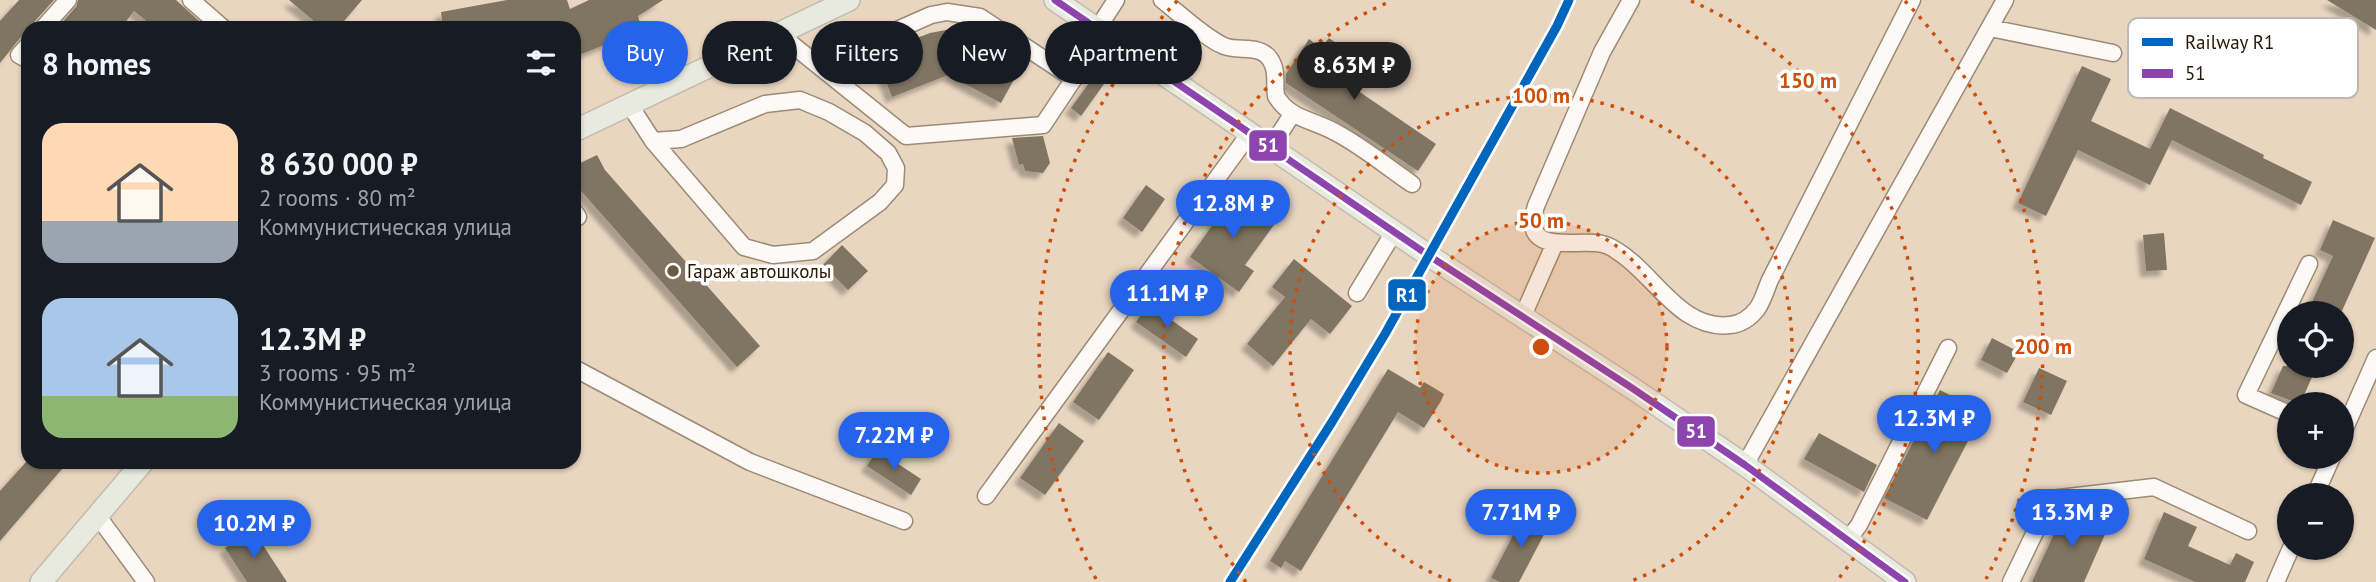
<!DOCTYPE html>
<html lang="en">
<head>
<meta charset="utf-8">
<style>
  :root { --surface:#171b24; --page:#242831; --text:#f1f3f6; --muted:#9ea1a6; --accent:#2563eb }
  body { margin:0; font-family:"PT Sans",sans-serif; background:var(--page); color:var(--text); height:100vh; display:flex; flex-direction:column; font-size:26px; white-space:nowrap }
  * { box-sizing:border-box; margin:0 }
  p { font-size:23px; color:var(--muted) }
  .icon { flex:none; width:38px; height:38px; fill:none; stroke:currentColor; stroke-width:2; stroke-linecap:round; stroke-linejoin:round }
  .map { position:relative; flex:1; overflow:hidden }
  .drawer { position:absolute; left:21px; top:21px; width:560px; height:448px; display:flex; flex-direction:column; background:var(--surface); border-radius:21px; box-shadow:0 2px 5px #0004 }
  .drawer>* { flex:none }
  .hud { position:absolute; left:602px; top:21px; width:665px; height:63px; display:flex; gap:14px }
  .fabs { position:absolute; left:2277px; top:301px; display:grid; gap:14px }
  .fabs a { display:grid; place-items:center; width:77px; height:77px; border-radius:50%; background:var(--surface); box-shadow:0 2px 5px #0004; font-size:35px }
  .price { position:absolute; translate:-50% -60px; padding:0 16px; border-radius:24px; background:var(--accent); color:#fff; font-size:23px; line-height:46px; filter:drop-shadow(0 2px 4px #0008) }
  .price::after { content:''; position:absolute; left:50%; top:42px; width:21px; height:16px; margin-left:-10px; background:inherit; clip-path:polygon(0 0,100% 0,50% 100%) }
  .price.active { background:#222; color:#fff }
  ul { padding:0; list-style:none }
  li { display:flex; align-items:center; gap:21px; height:175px; padding:0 21px }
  li span { display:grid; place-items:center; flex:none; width:196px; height:140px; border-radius:21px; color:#555 }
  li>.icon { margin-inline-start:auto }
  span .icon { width:84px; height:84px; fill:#fffc; stroke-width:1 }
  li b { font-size:30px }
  h2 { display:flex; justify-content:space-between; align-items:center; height:84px; padding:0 21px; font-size:30px }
  .chip { padding:0 24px; border-radius:32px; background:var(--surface); box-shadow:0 2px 5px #0004; font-size:24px; line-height:63px }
  .chip.active { background:var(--accent); color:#fff }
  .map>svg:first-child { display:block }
  .building { fill:#807562; filter:url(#shadow) }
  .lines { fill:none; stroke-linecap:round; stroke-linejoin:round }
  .minor-casing { stroke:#9b8b76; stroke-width:19 }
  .major-casing { stroke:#c4baad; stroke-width:24 }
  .minor { stroke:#fcf9f6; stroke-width:16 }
  .major { stroke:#e8e9df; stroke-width:21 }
  .bus-1-casing { stroke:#fff; stroke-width:12 }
  .bus-1 { stroke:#8e44ad; stroke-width:7 }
  .rail-1-casing { stroke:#fff; stroke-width:14 }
  .rail-1 { stroke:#0065bd; stroke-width:9 }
  .ring { fill:none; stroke:#cb4f0a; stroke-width:3.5; stroke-dasharray:3.5 7 }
  .poi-dot { fill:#6c5a44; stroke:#fff; stroke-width:2.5 }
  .labels { text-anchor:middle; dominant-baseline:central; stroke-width:7; stroke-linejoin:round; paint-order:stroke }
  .poi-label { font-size:19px; fill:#281802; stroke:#fff; text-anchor:start }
  .key { fill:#fff; stroke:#bebab3; stroke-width:2 }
  .key-label { font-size:19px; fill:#281802 }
  .centre { fill:#cb4f0a; stroke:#fff; stroke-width:3.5 }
  .ring-label { font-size:21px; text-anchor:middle; font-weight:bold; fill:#cb4f0a; stroke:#fff; stroke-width:7; stroke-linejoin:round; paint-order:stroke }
  .line-badge { stroke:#fff; stroke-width:2.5 }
  .badge-label { font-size:19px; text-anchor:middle; font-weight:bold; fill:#fff }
</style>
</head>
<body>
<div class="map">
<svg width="2376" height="582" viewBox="0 0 2376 582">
  <defs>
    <filter id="shadow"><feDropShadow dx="-6" dy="6" stdDeviation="2" flood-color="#0004"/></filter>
  </defs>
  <rect width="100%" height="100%" fill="#e9d6c0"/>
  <!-- building -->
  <path class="building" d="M19,0H54L35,21L33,28H28V32L20,38L0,63V21Z
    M78,0H176L207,28H155L134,11L121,28H57L76,7Z
    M289,0H362L338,28H322Z
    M507,0H567L570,9L589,0H663L638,16L642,30L574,57V28H443L441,12Z
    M2327,0H2376V30Z
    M951,29L970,34L1023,63L1001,103L948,75L892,97L875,54L930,33Z
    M1329,38L1340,46L1337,51L1360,64L1348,84L1436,144L1418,171L1286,83V74L1309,39L1321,48Z
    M2082,66L2111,79L2091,121L2150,149L2170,108L2264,155L2263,158L2312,182L2301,205L2172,140L2150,185L2078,150L2046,216L2018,203Z
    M1094,76L1104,84L1081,116L1071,108Z
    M1043,136L1050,163L1043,173L1025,171L1023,164L1019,165L1012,138Z
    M597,155L605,170L760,346L737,367L574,183V166Z
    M1146,185L1165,199L1142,232L1123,218Z
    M1230,189L1276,222L1245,265L1254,271L1239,292L1190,257L1216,220L1211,216Z
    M2333,220L2375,238L2341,313H2307L2333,256L2320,250Z
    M2164,233L2167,270L2146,271L2143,235Z
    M842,245L868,271L848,290L823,265Z
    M1294,259L1352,306L1330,334L1311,319L1273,366L1247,344L1285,297L1272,287Z
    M1149,304L1198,339L1186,357L1136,322Z
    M1992,338L2019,352L2007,373L1981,360Z
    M1108,352L1134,370L1099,420L1073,402Z
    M2283,366H2317L2300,404L2271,393Z
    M2039,368L2067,381L2051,415L2023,402Z
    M1388,369L1420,388L1424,382L1444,394L1441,401L1424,428L1398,412L1301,571L1285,561L1281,568L1270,561Z
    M1940,390L1983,412L1927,520L1884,498Z
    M1059,423L1084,441L1045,495L1020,478Z
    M1819,433L1877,465L1864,492L1804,459Z
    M877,450L921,479L911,495L867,466Z
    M26,462H68L0,541V491Z
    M1526,510L1550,523L1519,582H1500L1491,578Z
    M2064,512L2082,520L2085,512L2110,523L2084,582H2032Z
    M2164,512L2197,527L2188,546L2230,565L2236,553L2254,562L2245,582H2195L2144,559Z
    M253,530L287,582H247L225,548Z"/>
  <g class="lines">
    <defs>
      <path id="minor" d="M191,0L223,28
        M1162,0C1179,13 1205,38 1224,46C1238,52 1260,44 1270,59C1278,71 1274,83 1276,96C1289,119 1314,120 1335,132C1362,146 1387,167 1412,184
        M1631,0L1602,52L1536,206C1519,258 1577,238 1602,244C1607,245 1613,248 1617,251C1654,273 1680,331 1730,325C1741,324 1750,318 1757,309C1763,301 1766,289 1770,280L1912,0
        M43,28L68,0
        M1098,28L1116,0
        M1990,28L2113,53
        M779,34L906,136L1043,125L1105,32
        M28,45L19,55L28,60
        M818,65L931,15L947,12L980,17L1074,79
        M629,104L653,141L744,247L773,255L813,251L880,202L895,185L896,168L888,153L865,133L829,112L800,100L765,104L681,139L653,141
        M1271,147L1293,113
        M574,211L578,217
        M1357,293L1394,232
        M1522,318L1555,243
        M574,368L750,462L904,521
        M2289,414L2246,395L2309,264
        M2342,435L2376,358
        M1745,465L2005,0
        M2315,495L2332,457
        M986,496L1250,133
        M97,515L146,582
        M1847,541L1859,525L1948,348
        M2011,582L2051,499L2154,487L2248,531
        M2276,582L2291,548"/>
      <path id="major" d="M1055,0L1428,255L1632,388L1745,465L1905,582
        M574,131L849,0
        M41,582L143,462"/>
    </defs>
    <!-- minor casing -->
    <use href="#minor" class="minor-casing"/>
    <!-- major casing -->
    <use href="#major" class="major-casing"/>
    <!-- minor -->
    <use href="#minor" class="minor"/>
    <!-- major -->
    <use href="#major" class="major"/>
    <defs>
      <path id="bus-1" d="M1055,0L1428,255L1632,388L1745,465L1905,582"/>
    </defs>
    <!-- bus-1 casing -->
    <use href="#bus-1" class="bus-1-casing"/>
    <!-- bus-1 -->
    <use href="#bus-1" class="bus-1"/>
    <defs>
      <path id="rail-1" d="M1230,582L1332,422L1385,334L1557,26L1569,0"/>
    </defs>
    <!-- rail-1 casing -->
    <use href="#rail-1" class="rail-1-casing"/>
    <!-- rail-1 -->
    <use href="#rail-1" class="rail-1"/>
  </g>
  <!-- distance rings -->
  <circle cx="1541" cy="347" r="126" fill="#cb4f0a" fill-opacity=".12"/>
  <g class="ring">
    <circle cx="1541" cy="347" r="126"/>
    <path d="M1451 581A251 251 0 1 1 1631 581"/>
    <path d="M1246 582A377 377 0 0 1 1391 1M1691 1A377 377 0 0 1 1836 582"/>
    <path d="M1096 579A502 502 0 0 1 1177 1M1905 1A502 502 0 0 1 1986 579"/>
  </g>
  <!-- markers -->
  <circle class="poi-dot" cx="673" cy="271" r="7"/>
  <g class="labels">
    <!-- poi labels -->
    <g class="poi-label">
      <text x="687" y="271">Гараж автошколы</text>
    </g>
  </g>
  <!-- legend -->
  <rect x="2128" y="18" width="230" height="80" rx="10" class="key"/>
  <rect x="2142" y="38" width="31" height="8" fill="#0065bd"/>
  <rect x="2142" y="69" width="31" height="9" fill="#8e44ad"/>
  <g class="key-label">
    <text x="2185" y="49">Railway R1</text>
    <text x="2185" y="80">51</text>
  </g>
  <circle cx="1541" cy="347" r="10" class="centre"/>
  <g class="ring-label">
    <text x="1808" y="88">150 m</text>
    <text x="1541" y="103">100 m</text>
    <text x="1541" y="228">50 m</text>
    <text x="2043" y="354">200 m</text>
  </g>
  <g class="line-badge">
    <rect x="1248" y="129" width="40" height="33" rx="7" fill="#8e44ad"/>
    <rect x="1387" y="278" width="40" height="34" rx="7" fill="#0065bd"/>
    <rect x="1676" y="415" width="40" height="33" rx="7" fill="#8e44ad"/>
  </g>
  <g class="badge-label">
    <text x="1268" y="152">51</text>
    <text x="1407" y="302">R1</text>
    <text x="1696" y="438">51</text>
  </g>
</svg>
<div class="fabs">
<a><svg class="icon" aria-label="locate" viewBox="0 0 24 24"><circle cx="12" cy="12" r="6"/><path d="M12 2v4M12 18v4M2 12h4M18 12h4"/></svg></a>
<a>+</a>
<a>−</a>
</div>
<b class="price active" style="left:1354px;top:102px">8.63M ₽</b>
<b class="price" style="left:1233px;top:240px">12.8M ₽</b>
<b class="price" style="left:1167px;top:330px">11.1M ₽</b>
<b class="price" style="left:1934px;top:455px">12.3M ₽</b>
<b class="price" style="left:894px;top:472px">7.22M ₽</b>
<b class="price" style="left:1521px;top:549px">7.71M ₽</b>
<b class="price" style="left:2072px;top:549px">13.3M ₽</b>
<b class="price" style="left:254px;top:560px">10.2M ₽</b>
<div class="hud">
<a class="chip active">Buy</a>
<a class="chip">Rent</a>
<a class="chip">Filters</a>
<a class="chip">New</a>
<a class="chip">Apartment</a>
</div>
<section class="drawer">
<h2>8 homes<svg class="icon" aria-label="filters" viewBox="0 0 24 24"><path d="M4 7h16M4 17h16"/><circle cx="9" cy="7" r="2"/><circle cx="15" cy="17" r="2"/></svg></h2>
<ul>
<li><span style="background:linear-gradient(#ffd9b3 70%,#9aa5b1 0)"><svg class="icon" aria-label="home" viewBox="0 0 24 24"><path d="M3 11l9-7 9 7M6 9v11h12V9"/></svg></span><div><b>8 630 000 ₽</b><p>2 rooms · 80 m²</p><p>Коммунистическая улица</p></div></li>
<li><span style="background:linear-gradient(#a9c7e8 70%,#8fb573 0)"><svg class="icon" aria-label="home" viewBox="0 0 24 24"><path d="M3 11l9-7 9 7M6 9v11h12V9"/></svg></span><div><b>12.3M ₽</b><p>3 rooms · 95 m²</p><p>Коммунистическая улица</p></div></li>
</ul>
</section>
</div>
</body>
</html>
